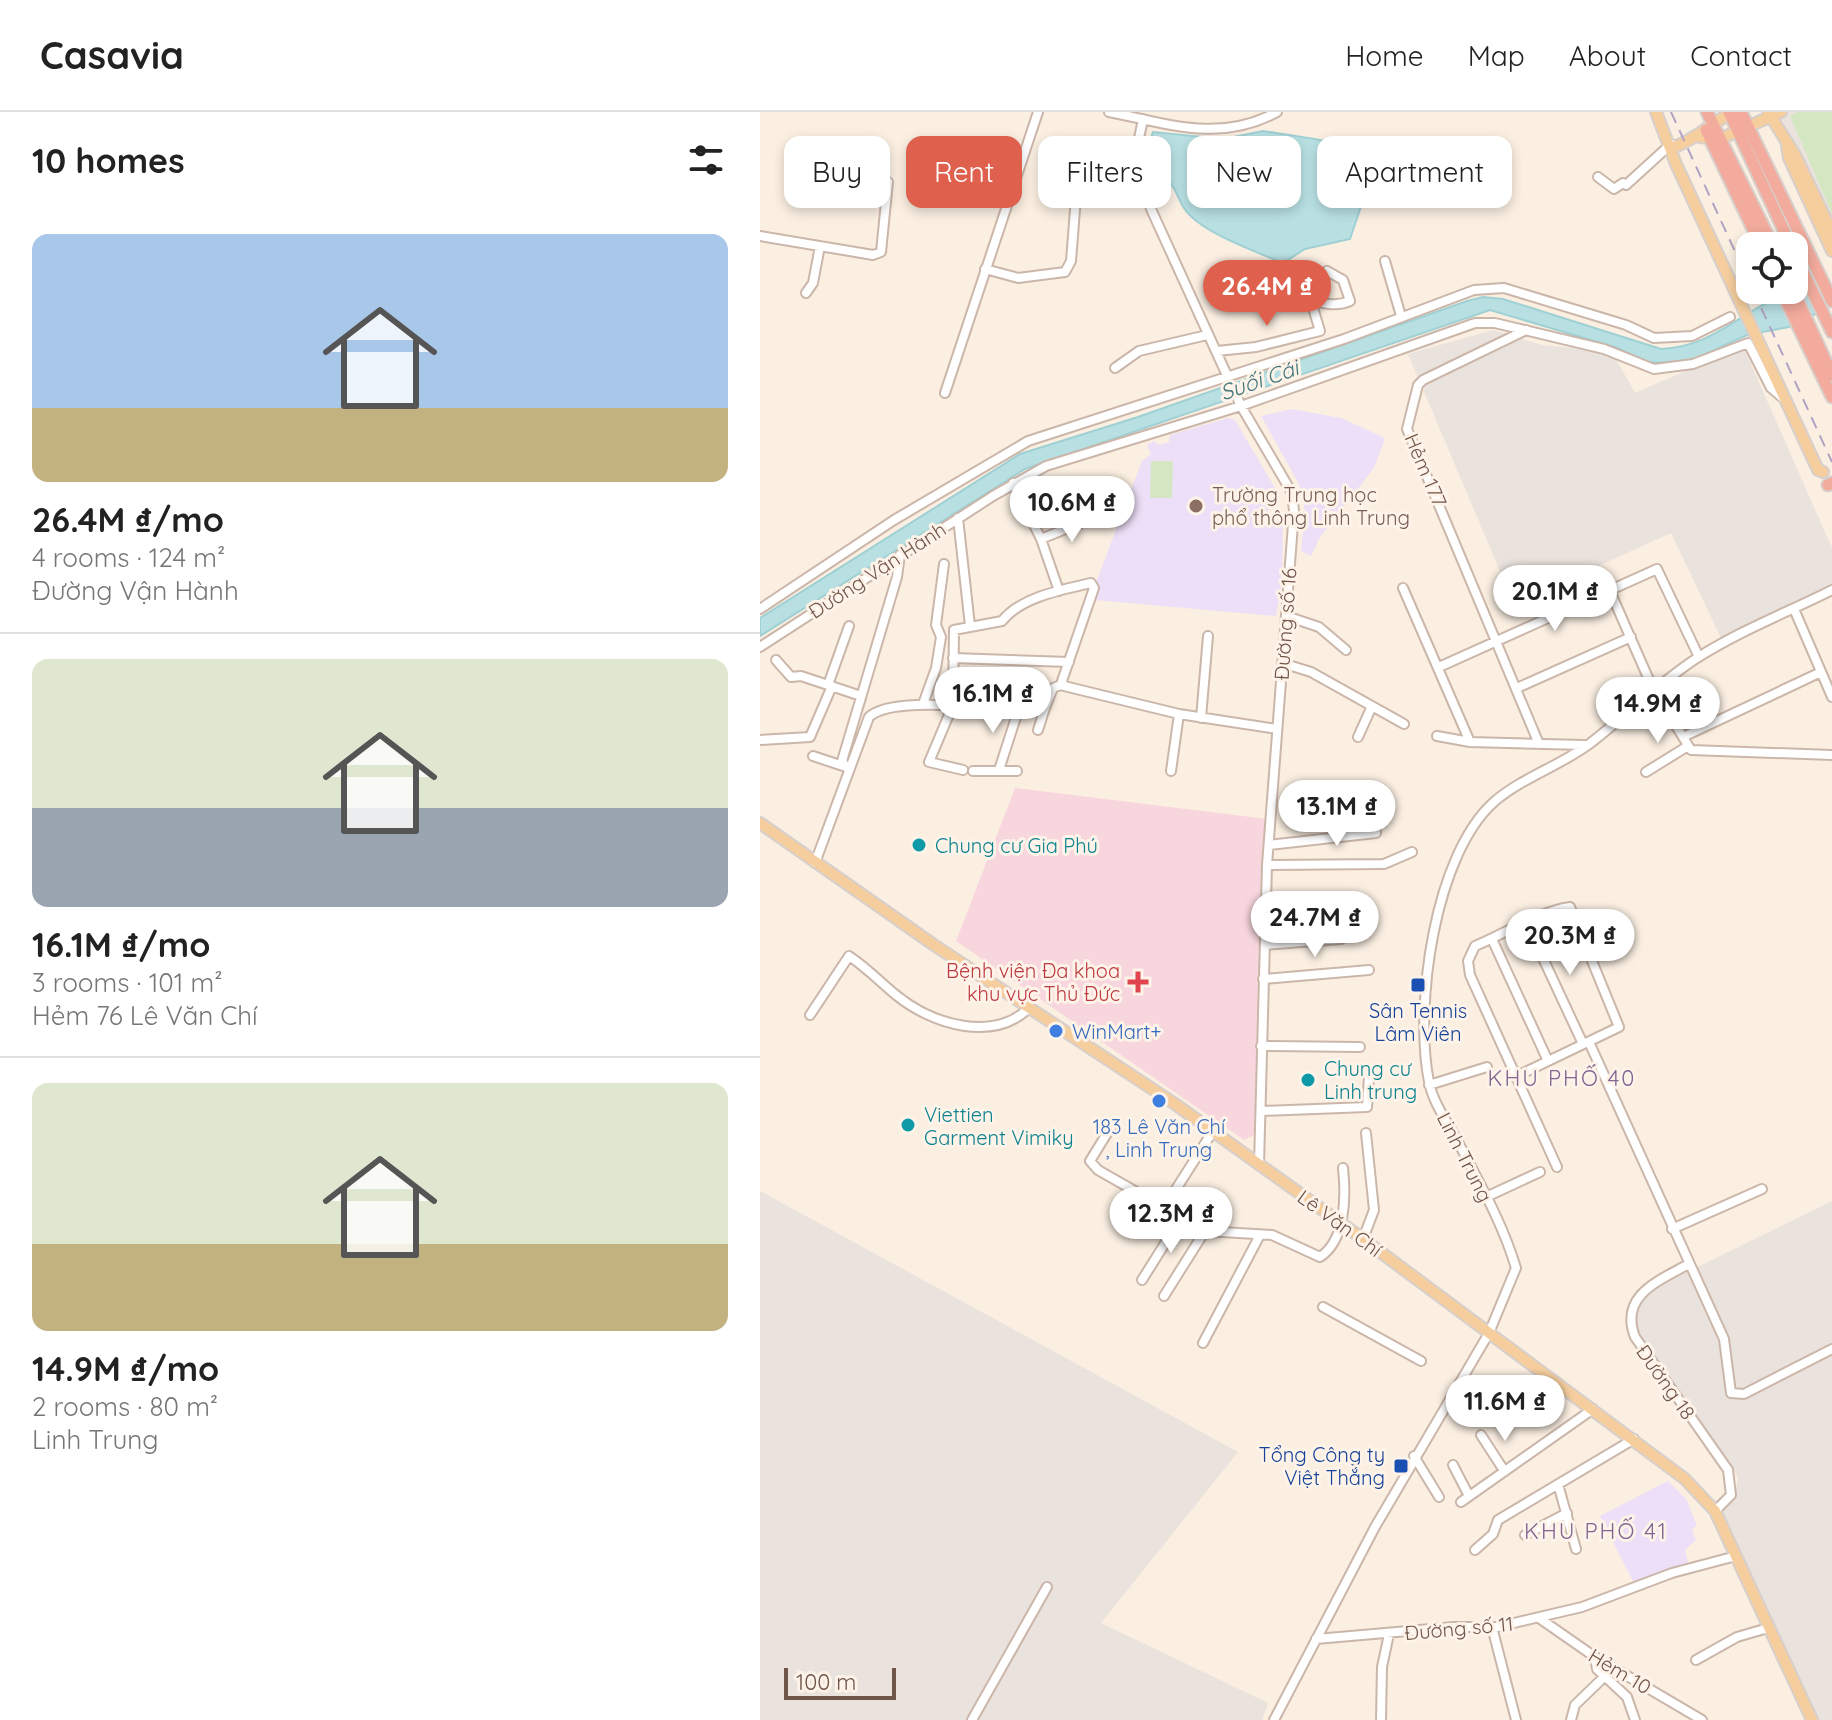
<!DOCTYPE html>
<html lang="en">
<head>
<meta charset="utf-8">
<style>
  :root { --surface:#fff; --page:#f2f2f2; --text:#222; --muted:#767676; --line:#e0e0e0; --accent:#df614d }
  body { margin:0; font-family:Quicksand,sans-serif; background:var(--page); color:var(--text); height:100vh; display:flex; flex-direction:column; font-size:30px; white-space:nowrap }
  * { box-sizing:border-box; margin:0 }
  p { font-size:26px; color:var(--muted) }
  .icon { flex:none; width:44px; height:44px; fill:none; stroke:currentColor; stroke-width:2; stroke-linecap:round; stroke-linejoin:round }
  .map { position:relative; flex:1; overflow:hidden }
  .details { display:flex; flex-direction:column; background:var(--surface); width:760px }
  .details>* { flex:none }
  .hud { position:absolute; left:24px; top:24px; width:760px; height:72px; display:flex; gap:16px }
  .tools { position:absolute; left:976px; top:120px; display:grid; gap:16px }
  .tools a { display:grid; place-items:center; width:72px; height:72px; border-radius:16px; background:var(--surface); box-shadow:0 4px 12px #0003; font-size:40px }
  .scale { position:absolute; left:24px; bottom:20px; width:112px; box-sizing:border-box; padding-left:8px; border:4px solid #71554a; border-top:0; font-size:22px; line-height:28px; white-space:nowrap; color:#71554a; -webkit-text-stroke:6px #fef3e8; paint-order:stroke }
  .price { position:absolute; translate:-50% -68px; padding:0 18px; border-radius:28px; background:#fff; color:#222; font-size:26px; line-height:52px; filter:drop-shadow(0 2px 4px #0008) }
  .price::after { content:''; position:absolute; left:50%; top:48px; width:24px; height:18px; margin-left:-12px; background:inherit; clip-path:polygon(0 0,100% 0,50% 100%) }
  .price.on { background:var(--accent); color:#fff }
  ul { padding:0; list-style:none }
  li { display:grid; align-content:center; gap:16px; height:424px; padding:0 32px }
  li+li { border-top:2px solid var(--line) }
  li span { display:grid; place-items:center; height:248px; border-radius:16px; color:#555 }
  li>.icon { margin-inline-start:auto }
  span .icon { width:144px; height:144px; fill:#fffc; stroke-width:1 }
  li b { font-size:34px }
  h2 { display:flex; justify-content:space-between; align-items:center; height:96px; padding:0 32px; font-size:34px }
  .chip { padding:0 28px; border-radius:16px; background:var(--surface); box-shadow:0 4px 12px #0003; font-size:28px; line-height:72px }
  .chip.on { background:var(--accent); color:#fff }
  header { display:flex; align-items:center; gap:48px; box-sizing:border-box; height:112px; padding:0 40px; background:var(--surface); border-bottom:2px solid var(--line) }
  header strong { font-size:38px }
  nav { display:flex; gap:44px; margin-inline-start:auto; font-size:28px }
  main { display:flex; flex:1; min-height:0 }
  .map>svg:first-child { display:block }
  .industrial { fill:#eae2dd }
  .education { fill:#ecdff7 }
  .medical { fill:#f8d6dd }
  .green { fill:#d4e7c2 }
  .water { fill:#b8e0e3; stroke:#9fd0d4; stroke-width:2 }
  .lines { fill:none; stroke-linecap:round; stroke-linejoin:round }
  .minor-casing { stroke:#cbb6aa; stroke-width:12 }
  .major-casing { stroke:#d7cfcc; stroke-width:14 }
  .highway-casing { stroke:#d7cfcc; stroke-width:15 }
  .minor { stroke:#fff; stroke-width:8 }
  .major { stroke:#f6ce9e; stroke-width:10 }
  .highway { stroke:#f2ab9c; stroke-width:11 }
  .rail { stroke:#b1a2c3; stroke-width:2; stroke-dasharray:12 8; stroke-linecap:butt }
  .education-dot { fill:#8d6e63; stroke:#fef3e8; stroke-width:3 }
  .culture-dot { fill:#0f9aa8; stroke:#fef3e8; stroke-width:3 }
  .health-dot { fill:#e0444e; stroke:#fef3e8; stroke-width:3 }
  .transit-dot { fill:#1a4fb4; stroke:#fef3e8; stroke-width:3 }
  .shop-dot { fill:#3f7fe0; stroke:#fef3e8; stroke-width:3 }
  .labels { text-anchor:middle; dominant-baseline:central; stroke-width:6; stroke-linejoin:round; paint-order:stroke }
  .street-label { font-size:20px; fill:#71554a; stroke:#fef3e8 }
  .education-label { font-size:20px; fill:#785e54; stroke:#fef3e8; text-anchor:start }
  .culture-label { font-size:20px; fill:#0d838f; stroke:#fef3e8; text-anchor:start }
  .health-label { font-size:20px; fill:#be3a42; stroke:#fef3e8; text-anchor:end }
  .transit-label { font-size:20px; fill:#164399; stroke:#fef3e8 }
  .shop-label { font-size:20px; fill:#366cbe; stroke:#fef3e8; text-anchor:start }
  .water-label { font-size:22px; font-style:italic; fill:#43787d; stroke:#fef3e8 }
  .neighbourhood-label { font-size:22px; letter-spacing:2px; fill:#816694; stroke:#fef3e8 }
</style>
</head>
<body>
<header>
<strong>Casavia</strong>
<nav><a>Home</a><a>Map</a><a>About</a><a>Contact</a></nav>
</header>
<main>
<section class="details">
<h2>10 homes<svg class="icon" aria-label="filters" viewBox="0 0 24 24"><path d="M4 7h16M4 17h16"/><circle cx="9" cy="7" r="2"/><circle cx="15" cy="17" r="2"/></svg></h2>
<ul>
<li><span style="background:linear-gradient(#a9c7e8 70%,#c2b280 0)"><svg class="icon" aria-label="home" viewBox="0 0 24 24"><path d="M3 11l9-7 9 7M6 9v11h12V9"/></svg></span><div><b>26.4M ₫/mo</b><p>4 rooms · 124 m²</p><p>Đường Vận Hành</p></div></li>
<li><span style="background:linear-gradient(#dfe7d0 60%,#9aa5b1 0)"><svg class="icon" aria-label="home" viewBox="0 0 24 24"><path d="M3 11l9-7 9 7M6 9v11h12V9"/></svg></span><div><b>16.1M ₫/mo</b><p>3 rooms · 101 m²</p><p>Hẻm 76 Lê Văn Chí</p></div></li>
<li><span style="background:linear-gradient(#dfe7d0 65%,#c2b280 0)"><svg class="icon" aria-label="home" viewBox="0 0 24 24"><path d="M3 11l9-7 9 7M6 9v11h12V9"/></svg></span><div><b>14.9M ₫/mo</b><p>2 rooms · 80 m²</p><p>Linh Trung</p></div></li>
</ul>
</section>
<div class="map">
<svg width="1072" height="1608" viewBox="0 0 1072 1608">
  <rect width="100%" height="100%" fill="#fbefe2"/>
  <!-- industrial -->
  <path class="industrial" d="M1018,0H1072V114Z
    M733,218L782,233L852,240L875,281L983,234L1072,436V473L962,528L911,421L754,492L648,242Z
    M0,1079L478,1340L341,1511L508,1591L502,1608H0Z
    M1072,1089V1608H1059L962,1399L976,1380L978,1365L875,1220V1204L877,1194L889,1179Z"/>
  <!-- education -->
  <path class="education" d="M532,297L581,306L625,326L614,356L560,425L551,444L541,439L545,399L539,372L501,304Z
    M468,306L475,308L515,376L507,384L509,405L523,414L522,470L516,504L335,488L337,468L382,349L391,342L387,333L394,329L399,333L409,330L410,323Z
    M908,1369L926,1387L937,1413L932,1418L936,1428L925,1438L929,1454L874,1471L840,1404Z"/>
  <!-- medical -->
  <path class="medical" d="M255,676L507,707L498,1021L484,1028L196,829Z"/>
  <!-- green -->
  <path class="green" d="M1038,0H1072V102L1030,4Z
    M391,349H413L412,386H390Z"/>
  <!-- water -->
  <path class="water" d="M503,19C557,28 628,32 667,75L648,80L624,93L612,74H608L590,127L545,137L523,151C497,140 439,120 424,96C418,87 416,77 409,69C395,51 384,44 393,20L464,27Z
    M1072,174V194L1029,215L987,223L935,247L912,251L886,250L858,236L730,198L265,357L0,524V506L260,342L378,305L707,189L723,185L743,187L901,237C947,235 971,209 1010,189C1027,180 1053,178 1072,174Z"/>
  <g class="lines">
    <defs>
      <path id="minor" d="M349,0C409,12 460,31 517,0
        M383,7L376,41L391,97L481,294L532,381L534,399L507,753L499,1053
        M838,65L854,77L863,71L866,73L911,32
        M0,124L113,143L121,140L128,70
        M625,149L641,204
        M225,157L258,166L305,160L311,149L316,85
        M46,181L53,171L60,134
        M514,182C540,179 566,200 590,189L583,168L567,159
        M766,218L663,268L658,273L647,317L779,632
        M457,239L496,235L560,219L550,186
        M355,256L379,239L447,223
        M185,281L278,0
        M253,371L281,427L299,479
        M198,406L210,514
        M281,427L330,407
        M643,476L710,630
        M850,479L893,577L931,638L1072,643
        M0,497L134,408L268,329L584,227L714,178L744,176L866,213L894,226L932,224L970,205
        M1034,497L1072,585
        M526,504L559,515L586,538
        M0,535L233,384L286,354L481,294L715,211H735L844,237L894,257L933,252L988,231L1011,276L1023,286
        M193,546L309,550
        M16,548L31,565L41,564L101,584
        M522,551L551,560L644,612
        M679,555L897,457L939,545
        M68,573L89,514
        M757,576L871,525
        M163,592L176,556L181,525L176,513L184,452
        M441,606L448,524
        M278,618L285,596
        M677,624L710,630L824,633
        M598,625L612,594
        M923,625L1061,560
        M0,628L50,625L72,574
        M53,644L83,654
        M203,658L169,650L193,593L194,518L242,509C261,485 301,478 331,471L334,476L302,569L304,574L419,602L517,617
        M239,658L258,599
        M89,659L82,649L137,465L140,443
        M213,659H257
        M411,659L419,602
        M886,660L928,634
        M509,733L616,721L612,691
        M55,751L109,605C133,581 245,600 285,596L293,576L303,572
        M507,753L624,752L652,740
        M506,793L596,788
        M767,812L823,932
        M732,827L788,949
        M505,833L581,827
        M503,867L609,858
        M50,903L89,844C106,855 120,870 136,883C173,913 234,931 270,895
        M829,930L964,1227L971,1281L984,1282L1072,1237
        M501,934L600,935
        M755,965L859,915L810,795C780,799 744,822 715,834L708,849L710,863L797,1055
        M669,973L727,955
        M502,999L607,995L609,965
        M354,1010L330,1049L338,1058L445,1119L512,1123L560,1145C586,1128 586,1084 583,1056
        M726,1085L780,1060
        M404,1096L453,1019
        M912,1117L1002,1077
        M603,1127L614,1098L606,1021
        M927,1153C898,1169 859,1184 875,1225L968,1358L971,1383L955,1399
        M382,1168L421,1106
        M404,1184L445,1119
        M563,1195L661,1249
        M443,1231L500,1123
        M721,1323L743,1357
        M654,1344L679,1385
        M693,1353L709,1384
        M798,1372L816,1437
        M701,1390L833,1297
        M765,1423L807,1401
        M715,1438L733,1422L738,1408L874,1327
        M779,1506L835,1545L942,1608
        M732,1515L756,1608
        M556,1527L694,1515H737L822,1495L912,1461L976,1444
        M835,1545L837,1557L867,1585
        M936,1548L977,1525L1008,1516
        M867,1585L875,1608
        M212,1608L287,1475
        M514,1608L615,1415L729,1221L756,1156C743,1112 719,1070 698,1030C688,1011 673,991 669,970C654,895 674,742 735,689C762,666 799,654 828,633C865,605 897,572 937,546C979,519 1028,500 1072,478
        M621,1608L622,1555L629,1522
        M811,1608L815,1593L845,1564"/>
      <path id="major" d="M896,0L916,52L1058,358L1063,360
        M1008,0L1035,43L1072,120
        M940,25L960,27L1021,0
        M1027,34L1029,46L1072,139
        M912,36C937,27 951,11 973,0
        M0,711L174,833L415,992L603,1127L925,1367L955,1399L1052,1608"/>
      <path id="highway" d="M947,0L1013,134
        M969,0L1031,134
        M981,0L1072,189
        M946,18L1001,134
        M1034,141L1072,220
        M1021,178L1072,285
        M1033,178L1072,263
        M1068,373L1072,371"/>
    </defs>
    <!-- minor casing -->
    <use href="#minor" class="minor-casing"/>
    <!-- major casing -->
    <use href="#major" class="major-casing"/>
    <!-- highway casing -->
    <use href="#highway" class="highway-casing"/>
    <!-- minor -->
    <use href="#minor" class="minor"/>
    <!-- major -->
    <use href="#major" class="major"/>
    <!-- highway -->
    <use href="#highway" class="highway"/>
    <!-- rail -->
    <path class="rail" d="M911,0L990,172
      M993,178L1072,350"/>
  </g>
  <!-- markers -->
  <circle class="education-dot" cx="436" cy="394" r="8"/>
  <g class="culture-dot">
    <circle cx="159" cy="733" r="8"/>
    <circle cx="548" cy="968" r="8"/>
    <circle cx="148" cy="1013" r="8"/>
  </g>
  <path class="health-dot" d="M374 858h8v8h8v8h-8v8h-8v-8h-8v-8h8z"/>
  <g class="transit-dot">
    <rect x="650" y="865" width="16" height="16" rx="4"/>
    <rect x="633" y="1346" width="16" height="16" rx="4"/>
  </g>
  <g class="shop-dot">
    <circle cx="296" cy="919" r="8"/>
    <circle cx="399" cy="989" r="8"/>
  </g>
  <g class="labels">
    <!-- street labels -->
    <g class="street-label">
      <text transform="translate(666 358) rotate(67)">Hẻm 177</text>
      <text transform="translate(117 458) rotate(-33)">Đường Vận Hành</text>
      <text transform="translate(525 512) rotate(-86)">Đường số 16</text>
      <text transform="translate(705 1045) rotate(63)">Linh Trung</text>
      <text transform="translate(580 1111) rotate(36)">Lê Văn Chí</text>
      <text transform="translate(906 1270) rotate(55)">Đường 18</text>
      <text transform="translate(699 1516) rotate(-5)">Đường số 11</text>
      <text transform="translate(860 1559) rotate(31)">Hẻm 10</text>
    </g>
    <!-- education labels -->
    <g class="education-label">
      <text x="452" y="382">Trường Trung học<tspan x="452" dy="23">phổ thông Linh Trung</tspan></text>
    </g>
    <!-- culture labels -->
    <g class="culture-label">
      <text x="175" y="733">Chung cư Gia Phú</text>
      <text x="564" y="956">Chung cư<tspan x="564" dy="23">Linh trung</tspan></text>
      <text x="164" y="1002">Viettien<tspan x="164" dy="23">Garment Vimiky</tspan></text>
    </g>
    <!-- health labels -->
    <g class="health-label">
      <text x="360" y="858">Bệnh viện Đa khoa<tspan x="360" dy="23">khu vực Thủ Đức</tspan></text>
    </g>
    <!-- transit labels -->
    <g class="transit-label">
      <text x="658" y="898">Sân Tennis<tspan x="658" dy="23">Lâm Viên</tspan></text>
      <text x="625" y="1342" text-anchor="end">Tổng Công ty<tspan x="625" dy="23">Việt Thắng</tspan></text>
    </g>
    <!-- shop labels -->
    <g class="shop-label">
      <text x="312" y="919">WinMart+</text>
      <text x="399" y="1014" text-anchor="middle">183 Lê Văn Chí<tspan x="399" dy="23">, Linh Trung</tspan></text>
    </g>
    <!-- water labels -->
    <g class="water-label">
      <text transform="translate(499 268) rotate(-19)">Suối Cái</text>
    </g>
    <!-- neighbourhood labels -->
    <g class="neighbourhood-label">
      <text x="802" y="966">KHU PHỐ 40</text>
      <text x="836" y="1419">KHU PHỐ 41</text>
    </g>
  </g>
</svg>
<div class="tools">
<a><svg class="icon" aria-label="locate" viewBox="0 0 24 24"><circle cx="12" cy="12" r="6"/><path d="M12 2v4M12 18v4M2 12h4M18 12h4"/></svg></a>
</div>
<div class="scale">100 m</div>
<b class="price on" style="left:507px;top:216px">26.4M ₫</b>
<b class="price" style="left:312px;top:432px">10.6M ₫</b>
<b class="price" style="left:795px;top:521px">20.1M ₫</b>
<b class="price" style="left:233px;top:623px">16.1M ₫</b>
<b class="price" style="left:898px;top:633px">14.9M ₫</b>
<b class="price" style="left:577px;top:736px">13.1M ₫</b>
<b class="price" style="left:555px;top:847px">24.7M ₫</b>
<b class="price" style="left:810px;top:865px">20.3M ₫</b>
<b class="price" style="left:411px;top:1143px">12.3M ₫</b>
<b class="price" style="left:745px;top:1331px">11.6M ₫</b>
<div class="hud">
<a class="chip">Buy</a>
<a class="chip on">Rent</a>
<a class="chip">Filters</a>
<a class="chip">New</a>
<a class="chip">Apartment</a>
</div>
</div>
</main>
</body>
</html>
